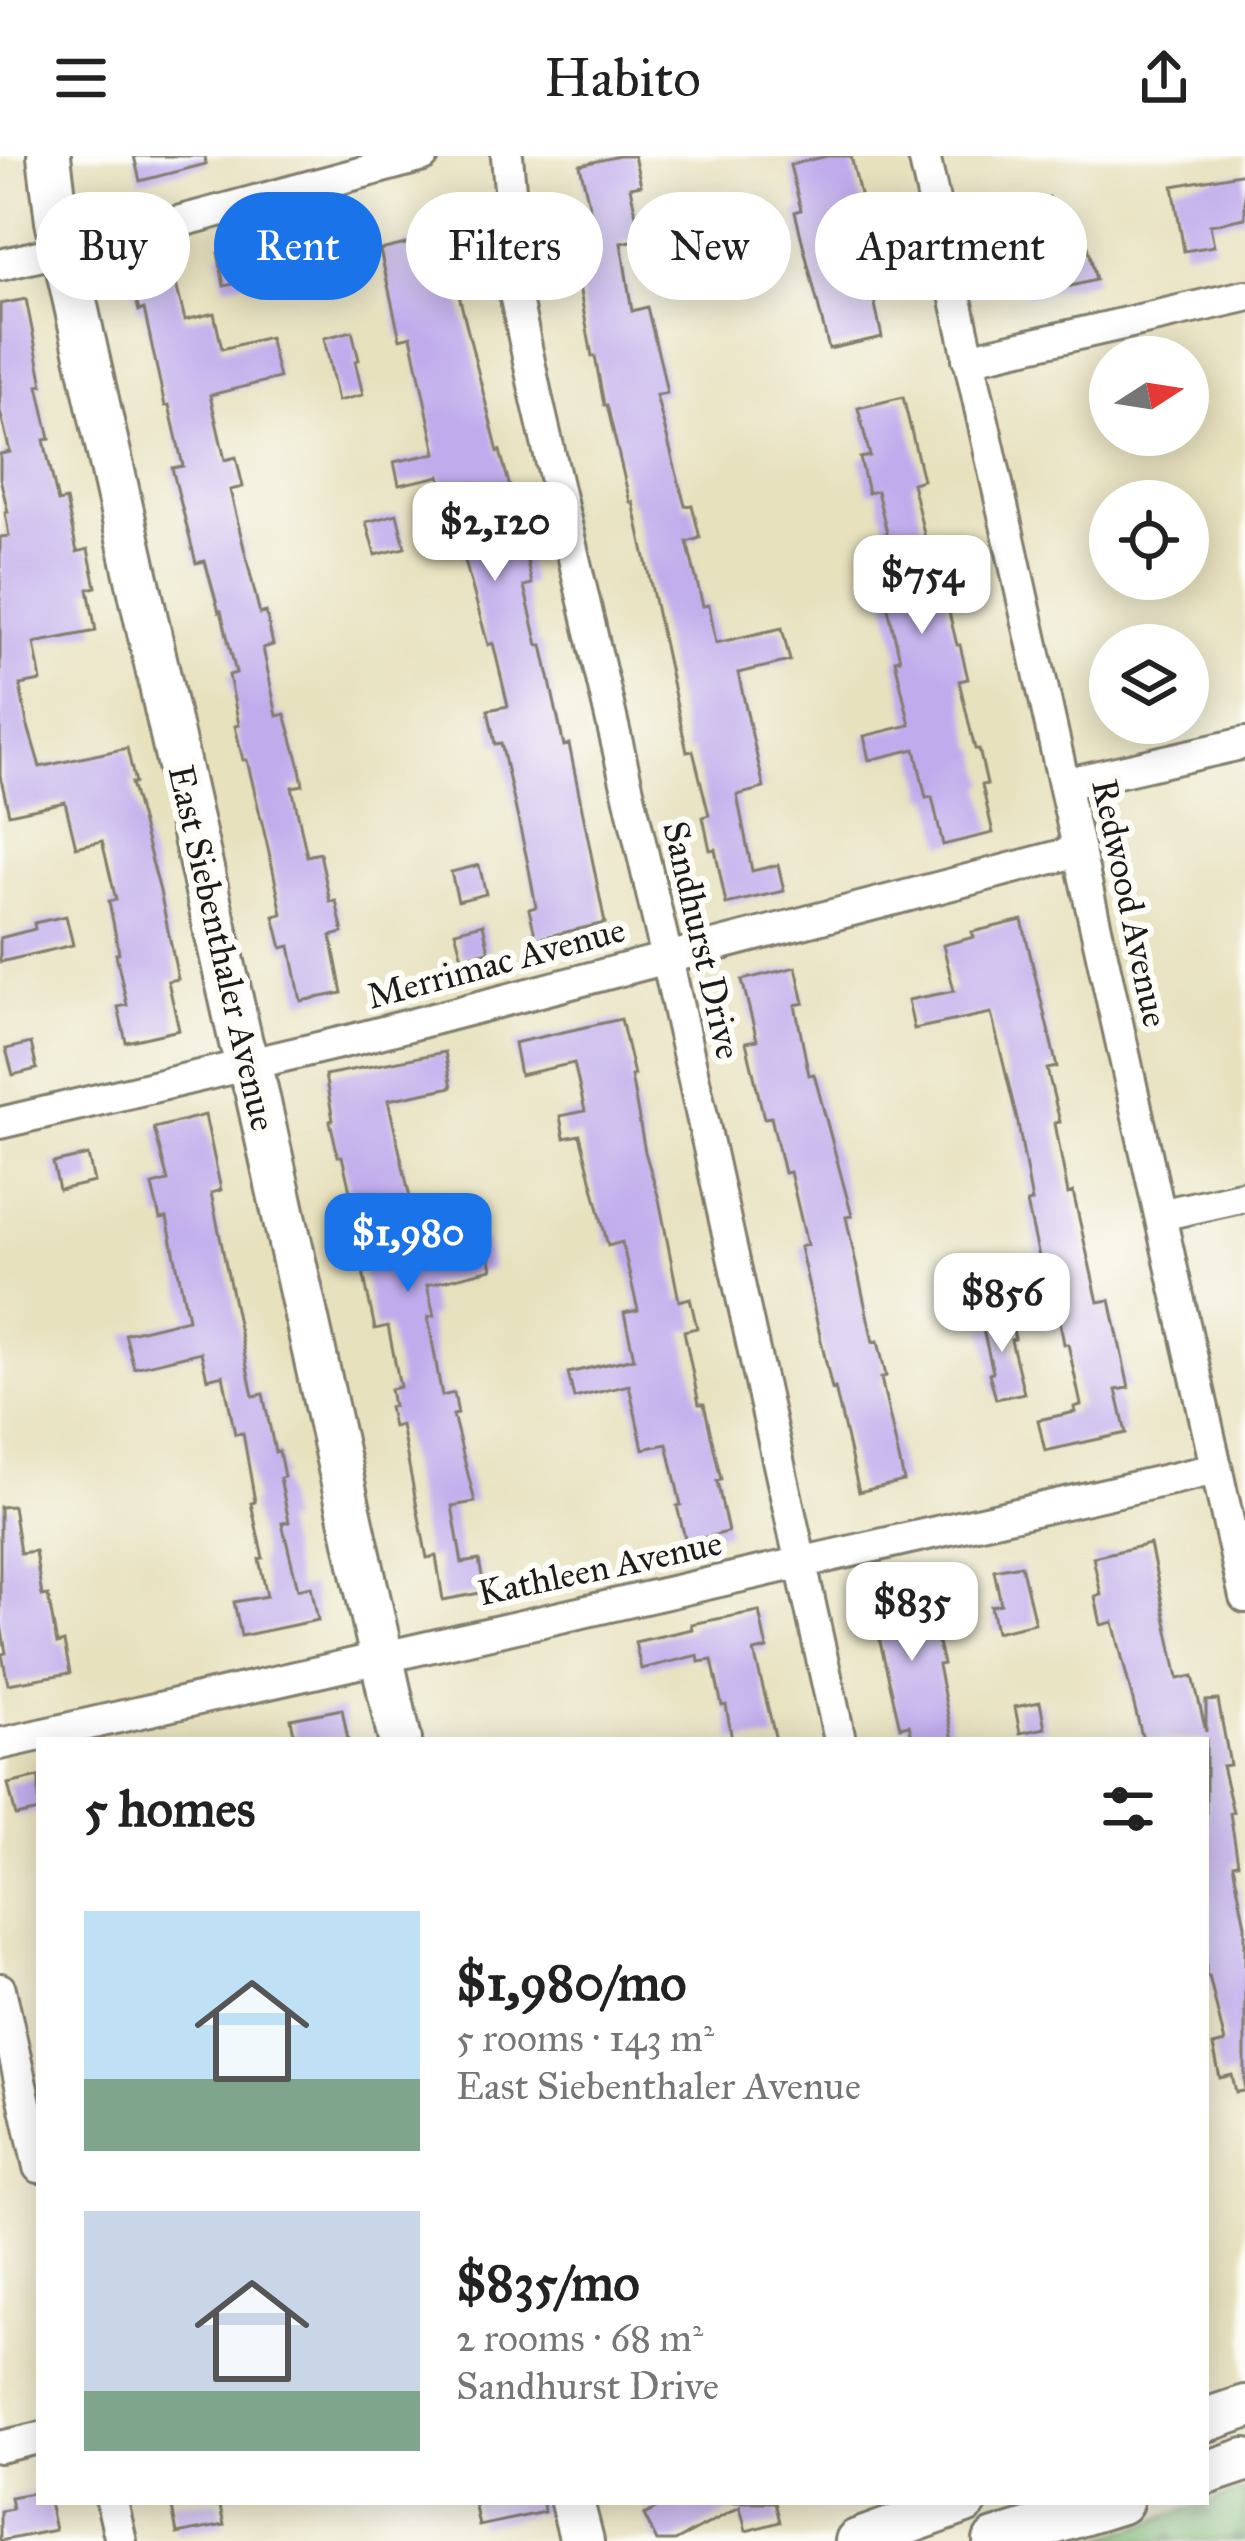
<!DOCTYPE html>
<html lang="en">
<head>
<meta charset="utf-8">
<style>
  :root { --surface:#fff; --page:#f2f2f2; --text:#222; --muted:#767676; --accent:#1a73e8 }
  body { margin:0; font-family:"IM FELL Great Primer",serif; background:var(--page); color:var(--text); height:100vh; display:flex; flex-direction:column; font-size:45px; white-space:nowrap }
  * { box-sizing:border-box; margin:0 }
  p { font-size:39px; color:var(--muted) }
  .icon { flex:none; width:66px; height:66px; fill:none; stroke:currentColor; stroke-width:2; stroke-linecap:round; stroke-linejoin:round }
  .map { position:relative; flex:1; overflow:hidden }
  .panel { position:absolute; left:36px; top:1581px; width:1173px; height:768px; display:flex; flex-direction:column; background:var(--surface); border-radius:0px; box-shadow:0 6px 30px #0003 }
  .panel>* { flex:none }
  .top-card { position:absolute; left:36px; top:36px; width:1173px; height:108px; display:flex; gap:24px }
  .needle { width:78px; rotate:78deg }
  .fabs { position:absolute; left:1089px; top:180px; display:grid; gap:24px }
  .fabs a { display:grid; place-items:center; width:120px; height:120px; border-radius:50%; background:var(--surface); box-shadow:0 6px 30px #0003; font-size:60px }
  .price { position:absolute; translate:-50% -102px; padding:0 27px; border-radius:24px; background:#fff; color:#222; font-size:39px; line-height:78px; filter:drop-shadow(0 3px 6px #0008) }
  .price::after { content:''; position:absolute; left:50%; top:72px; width:36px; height:27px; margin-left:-18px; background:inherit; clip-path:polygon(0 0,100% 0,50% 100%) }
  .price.selected { background:var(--accent); color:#fff }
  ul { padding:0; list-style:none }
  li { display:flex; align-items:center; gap:36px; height:300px; padding:0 48px }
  li span { display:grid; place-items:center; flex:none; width:336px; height:240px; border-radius:0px; color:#555 }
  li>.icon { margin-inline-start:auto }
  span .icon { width:144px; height:144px; fill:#fffc; stroke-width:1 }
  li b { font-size:51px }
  h2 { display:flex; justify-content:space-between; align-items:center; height:144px; padding:0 48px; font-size:51px }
  .pill { padding:0 42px; border-radius:54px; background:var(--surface); box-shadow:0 6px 30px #0003; font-size:42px; line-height:108px }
  .pill.selected { background:var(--accent); color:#fff }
  header { display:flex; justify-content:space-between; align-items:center; height:156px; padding:0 48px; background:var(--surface); font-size:54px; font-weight:600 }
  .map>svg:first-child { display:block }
  .forest { fill:url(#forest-firs); stroke:#4d6948; stroke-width:3 }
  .building { fill:#c0acec }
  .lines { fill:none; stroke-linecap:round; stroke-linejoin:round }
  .street-casing { stroke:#827e6d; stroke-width:36 }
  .secondary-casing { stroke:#827e6d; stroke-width:48 }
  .street { stroke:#fff; stroke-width:30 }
  .secondary { stroke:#fff; stroke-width:42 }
  .labels { text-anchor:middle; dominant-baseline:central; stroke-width:12; stroke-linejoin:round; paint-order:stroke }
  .street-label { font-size:36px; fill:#1c1c1c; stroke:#fdfcf7 }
</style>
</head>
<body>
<header><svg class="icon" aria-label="menu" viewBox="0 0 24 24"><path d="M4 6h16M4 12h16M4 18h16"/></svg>Habito<svg class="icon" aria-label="share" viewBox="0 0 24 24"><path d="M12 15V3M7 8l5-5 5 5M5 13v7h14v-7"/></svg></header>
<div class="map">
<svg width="1245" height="2385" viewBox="0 0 1245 2385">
  <defs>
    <pattern id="forest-firs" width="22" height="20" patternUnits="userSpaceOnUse" patternTransform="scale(3)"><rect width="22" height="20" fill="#7eb674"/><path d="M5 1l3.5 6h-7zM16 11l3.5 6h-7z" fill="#66935e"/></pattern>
  </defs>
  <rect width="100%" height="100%" fill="#fdfcf7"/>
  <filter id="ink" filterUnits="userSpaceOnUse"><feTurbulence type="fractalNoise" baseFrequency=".00833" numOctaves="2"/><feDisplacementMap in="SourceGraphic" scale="24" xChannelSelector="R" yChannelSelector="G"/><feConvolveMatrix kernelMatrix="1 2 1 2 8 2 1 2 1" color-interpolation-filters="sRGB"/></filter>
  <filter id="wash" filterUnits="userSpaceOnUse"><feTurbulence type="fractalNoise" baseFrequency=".004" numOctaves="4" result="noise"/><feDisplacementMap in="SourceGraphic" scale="48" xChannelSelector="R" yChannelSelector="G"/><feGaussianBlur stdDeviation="2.7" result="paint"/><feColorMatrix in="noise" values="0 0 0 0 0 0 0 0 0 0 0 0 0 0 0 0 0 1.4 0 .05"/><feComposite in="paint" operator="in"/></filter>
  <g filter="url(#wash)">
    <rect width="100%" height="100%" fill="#e7e1be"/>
    <!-- forest -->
    <path class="forest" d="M1245,2334V2385H1092Z"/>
    <g id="blocks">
      <!-- building -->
      <path class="building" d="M134,0H205L206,8L140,25Z
        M619,0H634L641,29L630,31L641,83L621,87L632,155L647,151L662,213L667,237L656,239L685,350L692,349L700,382L687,386L703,450L709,449L716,487L782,472L790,505L738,517L764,632L737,639L752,715L778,709L784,735L726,748L715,693L710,694L703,661L709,659L693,595L687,596L633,346H630L607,249H604L595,200H592L574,103L588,100L580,59L591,57L580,9Z
        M827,0H851L869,77L860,79L882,181L829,193L795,56L801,54L790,9Z
        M1245,17V62L1210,69L1214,90L1184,95L1173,30Z
        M1049,41L1052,58L1065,55L1072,94L1088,90L1096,124L1026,141L1003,51Z
        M444,79L498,296L500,295L514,346L532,428L524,430L538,489H542L564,590L569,588L605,767L536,783L529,753L536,751L528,708L501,587L495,588L488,554L508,550L493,487L488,489L461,390L454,392L440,320L399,329L394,306L436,297L411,180L400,183L380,94Z
        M275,85L282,118L224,130L218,97Z
        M171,108L185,164L214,157L222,193L269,181L279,222L210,239L225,304L236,301L243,331L230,334L260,458L266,456L273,489L263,492L277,560L285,558L299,607L303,629L292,631L307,700L320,697L330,746L336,745L343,777L331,780L342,837L301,845L290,790L282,792L274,760L282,758L272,709L247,604H243L235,570L239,569L229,519L236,517L221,455L219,456L205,405L196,407L172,312L183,310L169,249L165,250L144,153L139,155L129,119Z
        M26,143L43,229L38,230L50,283L44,284L58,346L66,344L77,396L88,393L96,431L88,433L96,475L34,487L41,525L20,529L27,567L40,611L127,592L135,627H131L160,735L178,823L168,825L179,874L126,886L118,851L127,849L116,798L119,797L109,745L116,744L102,685L76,691L65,646L9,658L0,619V381L9,380L5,356H8L0,322V298L10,296L0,255V148Z
        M352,175L359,204L355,205L363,239L338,245L324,182Z
        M903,241L923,324L912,327L939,441L945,440L957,489H960L968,523L959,525L975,593H979L987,628L982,629L993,677L943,689L932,641L926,642L915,593L869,604L864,580L910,569L895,504L900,503L885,439L879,441L870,408L893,402L877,335L868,337L860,302L870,300L858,252Z
        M397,358L405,392L375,399L366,366Z
        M479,709L486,738L458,745L451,716Z
        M66,760L73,789L0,806V782L35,773L34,767Z
        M1022,764L1057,911L1047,913L1060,966L1055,967L1068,1038L1073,1036L1098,1146L1110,1144L1129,1232L1116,1234L1126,1277L1045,1295L1038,1264L1075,1256L1074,1251L1081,1249L1068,1188H1064L1054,1132L1041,1135L1035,1102L1039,1101L1027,1047L1032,1046L1018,967L991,857L914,873L908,844L954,835L943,789L974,781L972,776Z
        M483,768L489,795L462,801L455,775Z
        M796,811L804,847L795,849L809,919L814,918L852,1060L846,1061L873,1186L878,1185L886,1220L881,1222L904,1325L859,1336L835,1232L832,1233L800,1091L807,1089L790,1016L784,1017L771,961L764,962L746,886L757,884L742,824Z
        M621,863L634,919L631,920L645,996L659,1043L679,1145L690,1142L697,1172L684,1175L699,1248H704L721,1324L717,1325L728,1376L686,1386L677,1350L681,1349L667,1288L643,1293L629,1229L574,1242L568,1217L634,1202L624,1157L638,1154L622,1086L608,1090L580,979L564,982L560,960L585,955L574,907L520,919L514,887Z
        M31,887L37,913L13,919L6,893Z
        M445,896L452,931L388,944L423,1099L486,1084L492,1113L427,1129L434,1160L428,1161L439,1224L442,1240L454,1237L458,1258L453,1259L475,1346L452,1350L462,1407L479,1404L485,1436L443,1444L436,1400L427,1402L401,1269L393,1271L389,1251L393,1250L390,1233L400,1231L388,1170L375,1173L354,1072L358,1071L342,1000H338L330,965L333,964L325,919Z
        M205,959L221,1034L211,1037L253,1240L263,1238L275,1296L279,1295L284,1321L280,1322L289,1366L282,1367L298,1433L311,1430L318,1464L241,1480L234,1446L267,1440L259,1403L263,1402L251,1347L255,1346L243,1277L235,1278L223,1219L207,1223L201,1196L134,1212L125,1178L188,1163L167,1062L160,1063L152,1029L168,1025L154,972Z
        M88,999L94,1026L59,1034L53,1007Z
        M1009,1155L1015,1183L1011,1184L1024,1237L996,1243L989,1217L993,1216L980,1161Z
        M13,1350L20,1397L35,1395L42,1440L48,1439L57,1488L64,1486L70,1517L8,1528L2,1498L6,1497L0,1463V1351Z
        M1150,1388L1178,1523L1193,1520L1206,1576V1545L1218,1544L1230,1609L1222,1610L1233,1656L1230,1657L1238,1707L1233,1708L1245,1769V1935L1236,1936L1232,1919L1220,1922L1213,1890L1225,1887L1209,1820H1206V1584H1143L1113,1466L1101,1469L1095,1440L1101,1439L1093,1401Z
        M1021,1409L1035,1467L996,1476L991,1450L1001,1448L994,1414Z
        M926,1436L943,1508L938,1509L953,1584H913L909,1569L900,1571L877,1473L867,1476L862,1450Z
        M759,1455L767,1493L754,1496L776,1584H732L726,1549L722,1550L712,1504L699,1506L698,1499L641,1513L635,1486L692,1473L691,1468Z
        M1040,1546L1045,1572L1020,1577L1015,1551Z
        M342,1553L348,1584H295L291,1563Z
        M39,1621V1655L16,1660L8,1628Z
        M39,2336V2346H49L55,2374L0,2385V2355L12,2353L10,2341Z
        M171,2346H219L224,2369L177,2378Z
        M474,2346H543L544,2356L479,2370Z
        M669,2346H775L780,2366L746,2375L740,2351L675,2385H657L644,2359Z"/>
    </g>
  </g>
  <g filter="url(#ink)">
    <use href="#blocks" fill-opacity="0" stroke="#827e6d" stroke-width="3"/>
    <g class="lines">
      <defs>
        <path id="street" d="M507,0L510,33V114L536,239L667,802L840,1584
          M924,0L1245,1441
          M0,109L144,75L423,0
          M968,203L1245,140
          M1064,628L1245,587
          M0,967L356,883L1079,695
          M1160,1059L1245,1040
          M0,1588C404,1493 811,1406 1216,1313
          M0,1833L39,2011
          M0,2291L39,2282
          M112,2346L121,2385"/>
        <path id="secondary" d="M49,0L57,65L241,887L256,933L400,1584
          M1206,2264L1245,2251
          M1206,2317L1245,2304
          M572,2346L582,2385
          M857,2385L965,2346
          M995,2385L1121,2346"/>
      </defs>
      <!-- street casing -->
      <use href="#street" class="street-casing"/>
      <!-- secondary casing -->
      <use href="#secondary" class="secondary-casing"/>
      <!-- street -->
      <use href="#street" class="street"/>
      <!-- secondary -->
      <use href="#secondary" class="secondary"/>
    </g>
  </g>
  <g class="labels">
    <!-- street labels -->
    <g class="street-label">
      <text transform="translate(1130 747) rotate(78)">Redwood Avenue</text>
      <text transform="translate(702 784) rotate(77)">Sandhurst Drive</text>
      <text transform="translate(222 792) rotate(77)">East Siebenthaler Avenue</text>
      <text transform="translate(496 807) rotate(-15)">Merrimac Avenue</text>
      <text transform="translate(600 1412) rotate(-12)">Kathleen Avenue</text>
    </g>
  </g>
</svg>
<div class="fabs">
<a><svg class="needle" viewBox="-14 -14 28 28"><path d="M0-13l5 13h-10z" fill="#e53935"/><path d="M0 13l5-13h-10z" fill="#767676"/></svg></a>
<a><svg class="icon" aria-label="locate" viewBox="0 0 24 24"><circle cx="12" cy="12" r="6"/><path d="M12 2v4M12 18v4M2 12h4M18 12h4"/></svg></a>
<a><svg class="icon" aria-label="layers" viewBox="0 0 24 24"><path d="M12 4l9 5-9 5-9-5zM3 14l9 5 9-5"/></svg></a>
</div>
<b class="price" style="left:495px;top:428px">$2,120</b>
<b class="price" style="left:922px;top:481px">$754</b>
<b class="price selected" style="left:408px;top:1139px">$1,980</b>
<b class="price" style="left:1002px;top:1199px">$856</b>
<b class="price" style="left:912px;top:1508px">$835</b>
<div class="top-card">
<a class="pill">Buy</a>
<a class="pill selected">Rent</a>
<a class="pill">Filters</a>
<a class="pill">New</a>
<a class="pill">Apartment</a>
</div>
<section class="panel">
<h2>5 homes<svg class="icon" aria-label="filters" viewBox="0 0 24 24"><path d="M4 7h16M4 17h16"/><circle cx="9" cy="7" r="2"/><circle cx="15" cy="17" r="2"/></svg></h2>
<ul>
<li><span style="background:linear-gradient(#bfe0f5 70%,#7fa58c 0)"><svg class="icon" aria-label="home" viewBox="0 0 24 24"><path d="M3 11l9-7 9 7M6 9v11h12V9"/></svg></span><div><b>$1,980/mo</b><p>5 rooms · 143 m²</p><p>East Siebenthaler Avenue</p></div></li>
<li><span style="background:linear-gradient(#c9d6e8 75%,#7fa58c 0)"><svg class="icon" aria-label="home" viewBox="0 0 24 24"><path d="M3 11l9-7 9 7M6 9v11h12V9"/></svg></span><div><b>$835/mo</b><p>2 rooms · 68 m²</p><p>Sandhurst Drive</p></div></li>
</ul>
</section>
</div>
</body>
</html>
